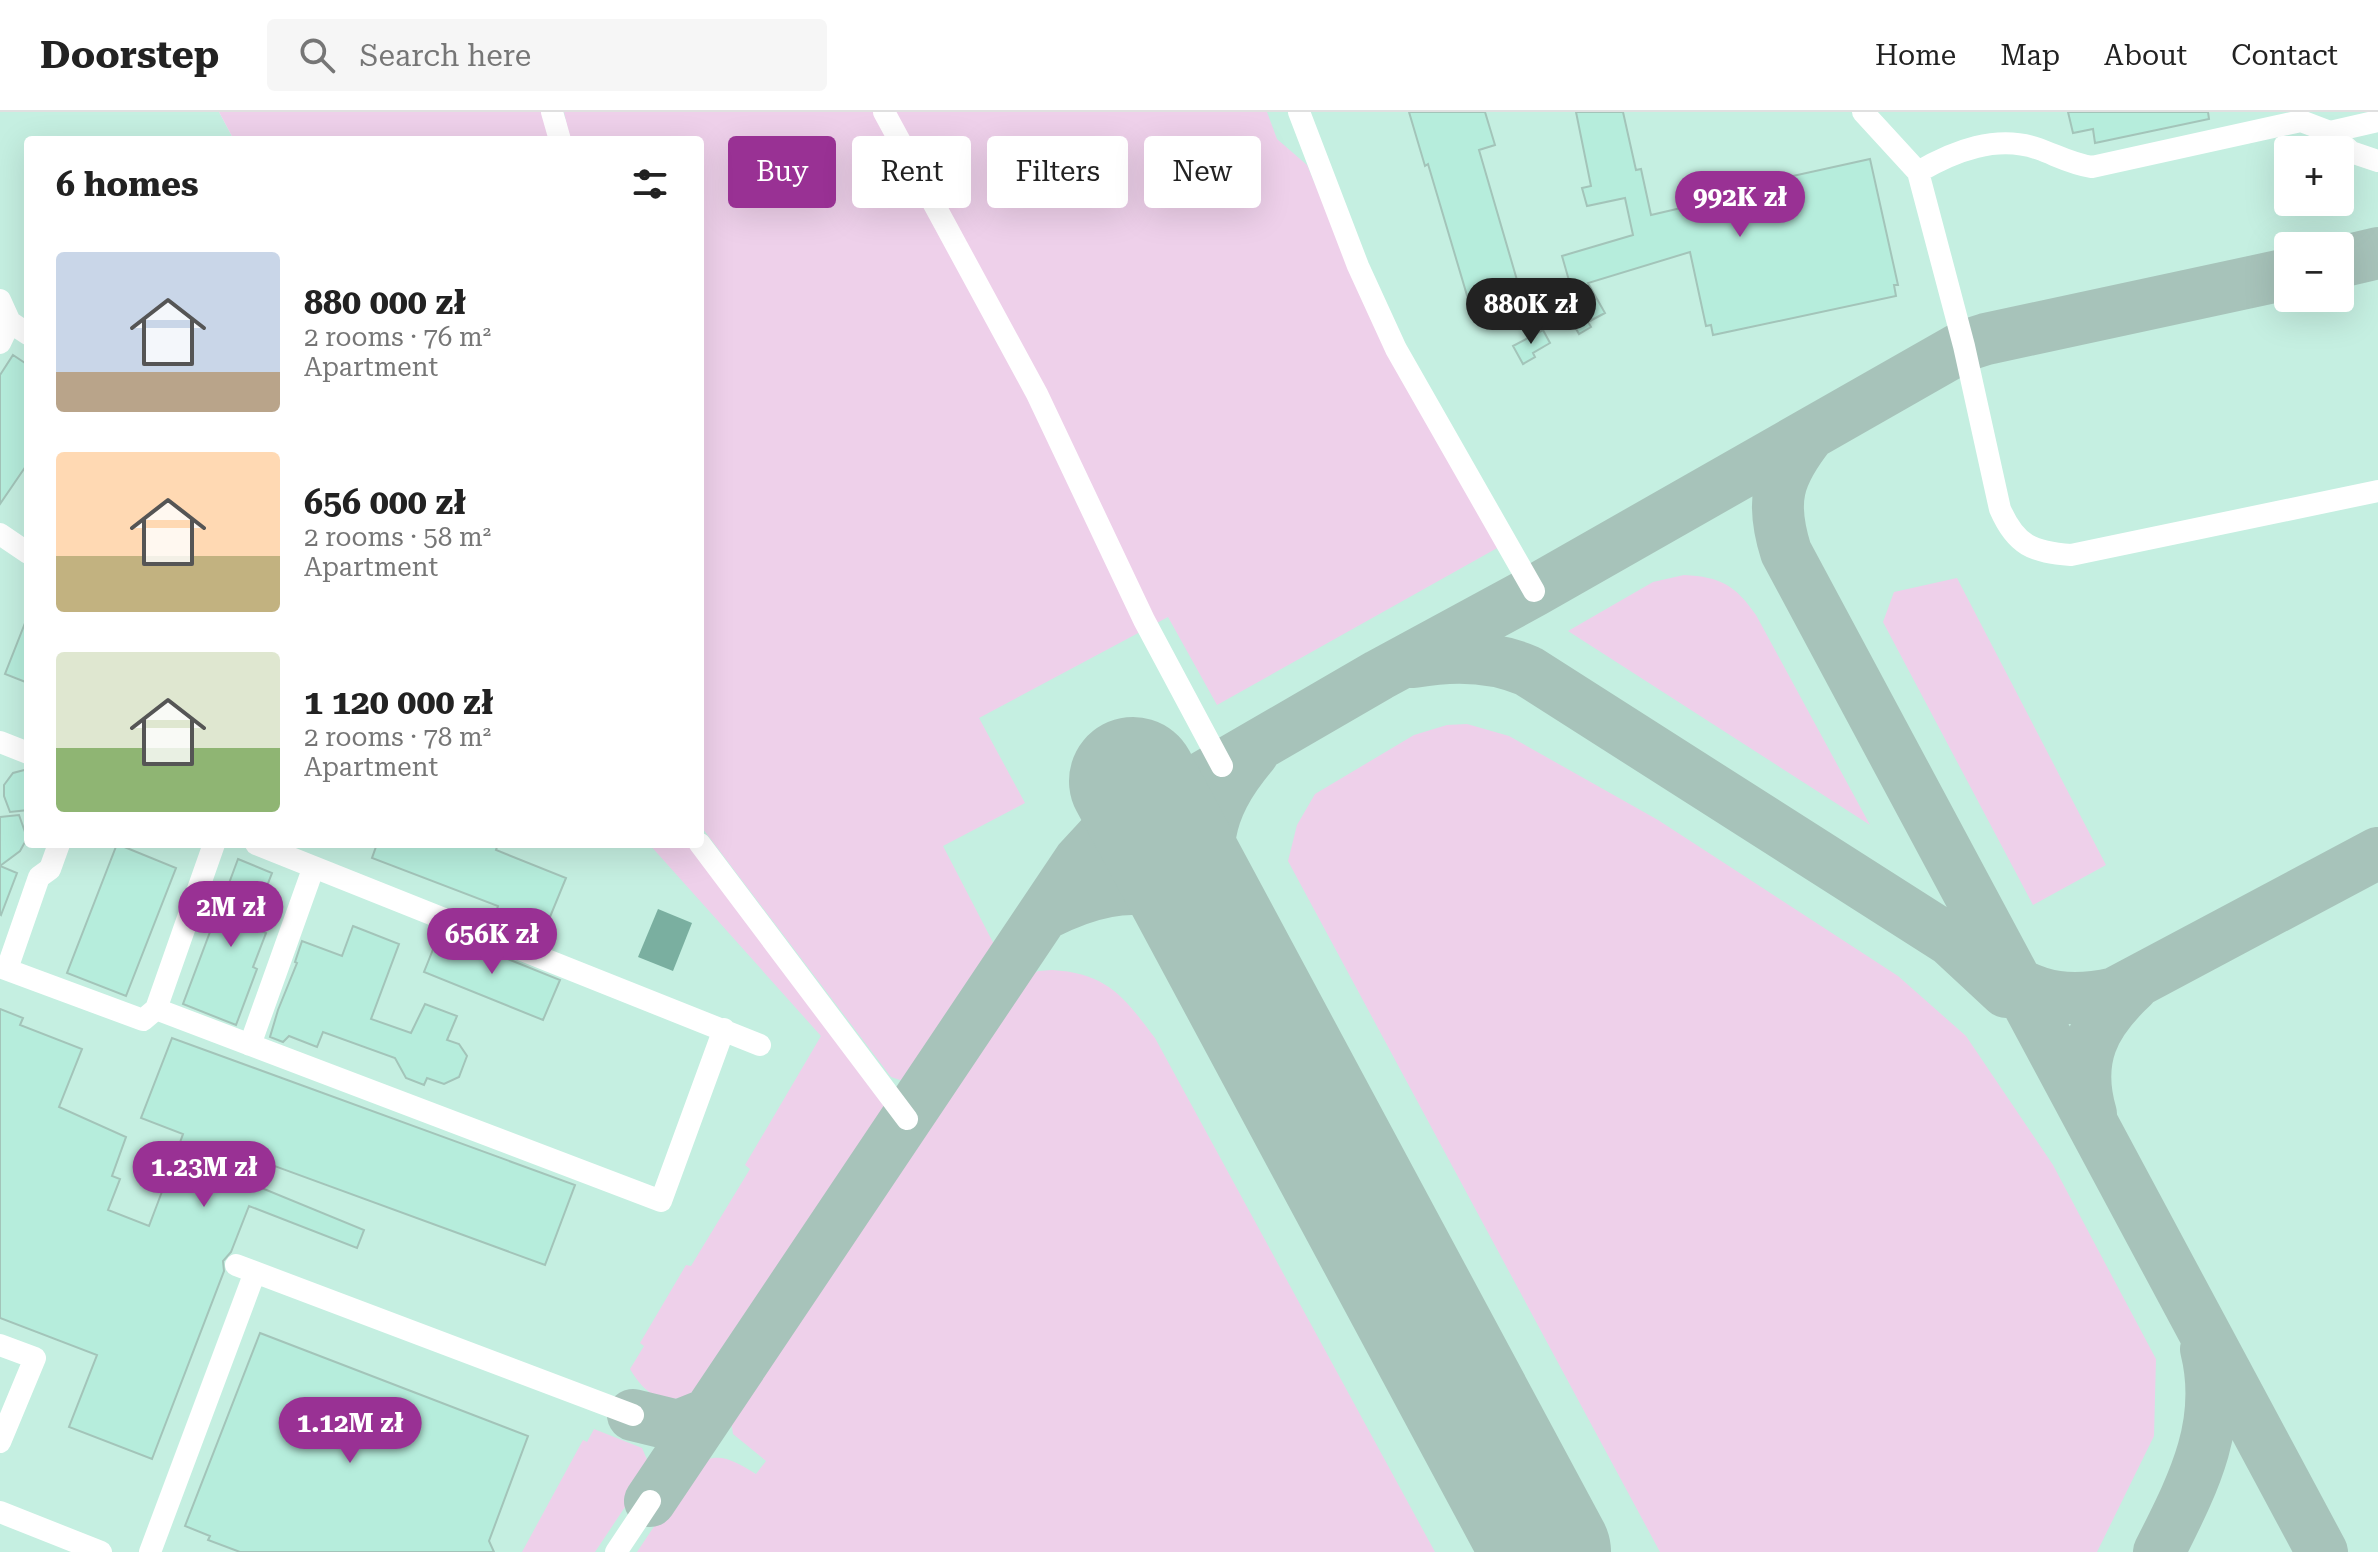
<!DOCTYPE html>
<html lang="en">
<head>
<meta charset="utf-8">
<style>
  :root { --surface:#fff; --page:#f6f6f6; --text:#222; --muted:#767676; --line:#e0e0e0; --accent:#993194 }
  body { margin:0; font-family:"Roboto Serif",serif; background:var(--page); color:var(--text); height:100vh; display:flex; flex-direction:column; font-size:30px; white-space:nowrap }
  * { box-sizing:border-box; margin:0 }
  p { font-size:26px; color:var(--muted) }
  .icon { flex:none; width:44px; height:44px; fill:none; stroke:currentColor; stroke-width:2; stroke-linecap:round; stroke-linejoin:round }
  .map { position:relative; flex:1; overflow:hidden }
  .drawer { position:absolute; left:24px; top:24px; width:680px; height:712px; display:flex; flex-direction:column; background:var(--surface); border-radius:8px; box-shadow:0 8px 32px #0002 }
  .drawer>* { flex:none }
  .guide { position:absolute; left:728px; top:24px; width:760px; height:72px; display:flex; gap:16px }
  .fabs { position:absolute; left:2274px; top:24px; display:grid; gap:16px }
  .fabs a { display:grid; place-items:center; width:80px; height:80px; border-radius:8px; background:var(--surface); box-shadow:0 8px 32px #0002; font-size:40px }
  .price { position:absolute; translate:-50% -68px; padding:0 18px; border-radius:28px; background:var(--accent); color:#fff; font-size:26px; line-height:52px; filter:drop-shadow(0 2px 4px #0008) }
  .price::after { content:''; position:absolute; left:50%; top:48px; width:24px; height:18px; margin-left:-12px; background:inherit; clip-path:polygon(0 0,100% 0,50% 100%) }
  .price.current { background:#222; color:#fff }
  ul { padding:0; list-style:none }
  li { display:flex; align-items:center; gap:24px; height:200px; padding:0 32px }
  li span { display:grid; place-items:center; flex:none; width:224px; height:160px; border-radius:8px; color:#555 }
  li>.icon { margin-inline-start:auto }
  span .icon { width:96px; height:96px; fill:#fffc; stroke-width:1 }
  li b { font-size:34px }
  h2 { display:flex; justify-content:space-between; align-items:center; height:96px; padding:0 32px; font-size:34px }
  .chip { padding:0 28px; border-radius:8px; background:var(--surface); box-shadow:0 8px 32px #0002; font-size:28px; line-height:72px }
  .chip.current { background:var(--accent); color:#fff }
  header { display:flex; align-items:center; gap:48px; box-sizing:border-box; height:112px; padding:0 40px; background:var(--surface); border-bottom:2px solid var(--line) }
  header strong { font-size:38px }
  nav { display:flex; gap:44px; margin-inline-start:auto; font-size:28px }
  .search { width:560px; height:72px; background:var(--page); display:flex; align-items:center; gap:20px; box-sizing:border-box; padding:0 28px; border-radius:8px; color:var(--muted); font-size:30px }
  .map>svg:first-child { display:block }
  .built { fill:#c5efe1; fill-rule:evenodd }
  .green { fill:#eed0ea }
  .water { fill:#7aafa0 }
  .lines { fill:none; stroke-linecap:round; stroke-linejoin:round }
  .taxiway { stroke:#a7c3ba; stroke-width:52 }
  .runway { stroke:#a7c3ba; stroke-width:128 }
  .building { fill:#b6eddc; stroke:#a3c4b9; stroke-width:2 }
  .minor { stroke:#fff; stroke-width:22 }
</style>
</head>
<body>
<header>
<strong>Doorstep</strong>
<div class="search"><svg class="icon" aria-label="search" viewBox="0 0 24 24"><circle cx="10" cy="10" r="6"/><path d="M15 15l6 6"/></svg>Search here</div>
<nav><a>Home</a><a>Map</a><a>About</a><a>Contact</a></nav>
</header>
<div class="map">
<svg width="2378" height="1440" viewBox="0 0 2378 1440">
  <rect width="100%" height="100%" fill="#dafcf1"/>
  <!-- built -->
  <path class="built" d="M0,0H219L234,28H28V732H700V28L518,0H2378V1440H0ZM2288,38H2340V90H2288ZM2288,134H2340V186H2288Z"/>
  <!-- green -->
  <path class="green" d="M219,0H543L549,28H234Z
    M564,0H874L1045,311L1142,519L979,606L1025,691L943,734L998,840L915,964L903,969L891,965L700,713V28H570Z
    M894,0H1267L1277,27L1307,53L1375,215L1499,435L1217,593L1168,505L1155,512Z
    M1684,463C1721,465 1735,473 1756,503L1870,713L1568,519L1653,470Z
    M1957,466L2106,753L2033,793L1883,510L1894,480Z
    M1467,612L1509,624L1658,708L1898,864L1966,924L2053,1053L2156,1247L2154,1324L2097,1440H1660L1288,749L1297,713L1315,682L1414,623L1447,613Z
    M649,732H688L884,994L882,1012L706,1274C672,1295 651,1292 630,1257L644,1234L640,1231L686,1153L691,1154L750,1057L745,1053L821,924Z
    M1052,858C1107,861 1124,885 1155,926L1435,1440H637L695,1353C719,1338 734,1349 756,1362L766,1349L733,1322L730,1301L1019,870L1038,859Z
    M594,1317L642,1336L649,1352L647,1362L595,1440H522L583,1328L587,1330Z"/>
  <!-- water -->
  <path class="water" d="M658,797L692,811L673,859L638,845Z"/>
  <g class="lines">
    <!-- taxiway -->
    <path class="taxiway" d="M2340,150L2378,141
      M1810,322C1777,364 1770,389 1786,440L2322,1440
      M1414,550C1453,543 1491,543 1528,559L1950,828L2006,880
      M1045,802C1080,784 1134,765 1172,787C1186,795 1200,807 1213,817
      M1213,817C1205,739 1200,704 1253,641
      M2003,863C2040,887 2072,891 2115,881L2378,741
      M2091,1002C2075,947 2093,911 2133,874
      M633,1303L678,1314L708,1302
      M650,1389L1079,749L1103,723L1379,563L1534,479L1964,234L1986,227L2288,162
      M2159,1440C2192,1374 2225,1313 2206,1237"/>
    <!-- runway -->
    <path class="runway" d="M1133,669L1547,1440"/>
  </g>
  <!-- building -->
  <path class="building" d="M1409,0H1485L1495,33L1479,38L1524,192L1474,207L1428,52L1425,54Z
    M1576,0H1623L1636,58L1641,57L1651,103L1681,96L1679,89L1870,47L1898,173H1894L1896,184L1713,223L1711,213L1706,214L1690,140L1588,171L1605,201L1588,210L1591,215L1579,222L1561,190L1574,186L1562,144L1633,123L1625,86L1587,94L1582,76L1591,74Z
    M2068,0H2208L2209,7L2095,31L2093,17L2073,21Z
    M1543,218L1550,231L1533,241L1535,245L1523,252L1513,234Z
    M13,243L28,253V351L0,392V263Z
    M27,506H28V571L5,562Z
    M28,657V698L10,700L4,684V673L13,661Z
    M19,703L25,720V730L20,739L0,754L17,761L1,803L0,802V705Z
    M117,732L176,756L126,884L67,861Z
    M377,732H498L496,738L566,766L543,822L495,803L498,794L372,746Z
    M238,747L272,761L251,815L266,821L253,855L257,857L236,913L183,892L216,804L219,805L230,774H228Z
    M353,814L399,832L371,907L411,921L425,892L457,904L447,928L459,932L467,944L459,965L444,972L427,966L424,973L406,966L395,946L323,920L317,935L289,924L283,930L270,925L278,898L297,851L295,850L302,829L342,844Z
    M440,820L560,868L543,908L424,860Z
    M0,897L23,906L20,913L82,937L59,995L126,1025L112,1064L120,1067L108,1098L149,1114L166,1069L183,1022L141,1006L172,926L575,1073L545,1153L250,1045L242,1068L364,1118L357,1136L249,1094L231,1140L223,1149L224,1159L152,1347L69,1315L97,1243L0,1206Z
    M260,1221L528,1324L489,1429L494,1440H240L208,1428L210,1424L185,1414Z"/>
  <g class="lines">
    <!-- minor -->
    <path class="minor" d="M552,0L560,28
      M884,0L1037,282L1144,508L1222,654
      M1299,0L1358,154L1396,237L1534,479
      M1863,0L1918,60L1964,234L2000,397C2016,434 2033,440 2071,443L2378,379
      M2330,20L2378,9
      M1918,60C1954,39 1997,22 2039,37C2058,44 2072,52 2092,55L2301,9L2330,20L2351,40L2378,49
      M0,188L10,210L28,222
      M0,231L10,210
      M0,422L28,441
      M0,630L28,641
      M256,732L760,933
      M700,732L907,1007
      M0,855L143,908L156,897L661,1089L724,917
      M7,857L39,765L50,757L59,732
      M156,897L214,732
      M250,933L313,757
      M236,1153L633,1303
      M0,1233L35,1246L0,1330
      M0,1400L101,1440
      M150,1440L255,1160
      M616,1440L650,1389"/>
  </g>
</svg>
<div class="fabs">
<a>+</a>
<a>−</a>
</div>
<b class="price" style="left:1740px;top:127px">992K zł</b>
<b class="price current" style="left:1531px;top:234px">880K zł</b>
<b class="price" style="left:231px;top:837px">2M zł</b>
<b class="price" style="left:492px;top:864px">656K zł</b>
<b class="price" style="left:204px;top:1097px">1.23M zł</b>
<b class="price" style="left:350px;top:1353px">1.12M zł</b>
<div class="guide">
<a class="chip current">Buy</a>
<a class="chip">Rent</a>
<a class="chip">Filters</a>
<a class="chip">New</a>
</div>
<section class="drawer">
<h2>6 homes<svg class="icon" aria-label="filters" viewBox="0 0 24 24"><path d="M4 7h16M4 17h16"/><circle cx="9" cy="7" r="2"/><circle cx="15" cy="17" r="2"/></svg></h2>
<ul>
<li><span style="background:linear-gradient(#c9d6e8 75%,#b9a48a 0)"><svg class="icon" aria-label="home" viewBox="0 0 24 24"><path d="M3 11l9-7 9 7M6 9v11h12V9"/></svg></span><div><b>880 000 zł</b><p>2 rooms · 76 m²</p><p>Apartment</p></div></li>
<li><span style="background:linear-gradient(#ffd9b3 65%,#c2b280 0)"><svg class="icon" aria-label="home" viewBox="0 0 24 24"><path d="M3 11l9-7 9 7M6 9v11h12V9"/></svg></span><div><b>656 000 zł</b><p>2 rooms · 58 m²</p><p>Apartment</p></div></li>
<li><span style="background:linear-gradient(#dfe7d0 60%,#8fb573 0)"><svg class="icon" aria-label="home" viewBox="0 0 24 24"><path d="M3 11l9-7 9 7M6 9v11h12V9"/></svg></span><div><b>1 120 000 zł</b><p>2 rooms · 78 m²</p><p>Apartment</p></div></li>
</ul>
</section>
</div>
</body>
</html>
